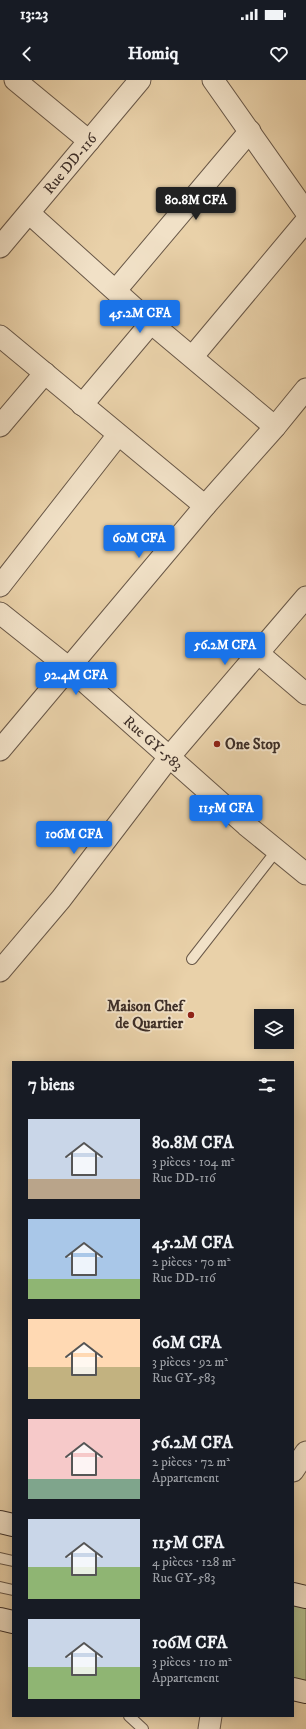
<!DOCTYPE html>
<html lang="fr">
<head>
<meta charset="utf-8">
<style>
  :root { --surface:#171b24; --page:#242831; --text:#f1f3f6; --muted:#9ea1a6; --accent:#1a73e8 }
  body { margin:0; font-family:"IM FELL DW Pica",serif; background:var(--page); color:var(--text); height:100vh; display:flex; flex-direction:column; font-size:15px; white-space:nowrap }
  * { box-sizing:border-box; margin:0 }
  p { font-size:13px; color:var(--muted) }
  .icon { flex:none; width:22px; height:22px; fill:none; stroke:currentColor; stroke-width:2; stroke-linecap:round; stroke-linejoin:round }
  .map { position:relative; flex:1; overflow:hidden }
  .panel { position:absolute; left:12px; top:981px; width:282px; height:656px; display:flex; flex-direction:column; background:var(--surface); border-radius:0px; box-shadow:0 2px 10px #0003 }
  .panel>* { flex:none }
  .buttons { position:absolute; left:254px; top:929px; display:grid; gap:8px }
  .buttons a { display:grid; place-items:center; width:40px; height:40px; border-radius:0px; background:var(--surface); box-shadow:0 2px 10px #0003; font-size:20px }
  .price { position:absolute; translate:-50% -34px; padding:0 9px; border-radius:4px; background:var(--accent); color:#fff; font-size:13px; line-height:26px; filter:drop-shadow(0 1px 2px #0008) }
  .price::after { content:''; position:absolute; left:50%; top:24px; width:12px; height:9px; margin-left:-6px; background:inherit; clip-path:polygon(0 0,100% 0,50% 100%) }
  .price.selected { background:#222; color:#fff }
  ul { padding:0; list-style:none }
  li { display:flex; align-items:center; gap:12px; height:100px; padding:0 16px }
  li span { display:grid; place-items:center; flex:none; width:112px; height:80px; border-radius:0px; color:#555 }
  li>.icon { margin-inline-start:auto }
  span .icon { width:48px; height:48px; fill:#fffc; stroke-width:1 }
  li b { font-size:17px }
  h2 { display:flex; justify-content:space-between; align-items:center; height:48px; padding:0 16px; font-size:17px }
  .status { display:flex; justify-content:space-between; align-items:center; height:28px; padding:0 20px; background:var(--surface); direction:ltr }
  .status svg { height:11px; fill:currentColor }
  header { display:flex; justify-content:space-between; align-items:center; height:52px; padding:0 16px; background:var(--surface); font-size:18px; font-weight:700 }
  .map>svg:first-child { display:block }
  .green { fill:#b2bc8b; stroke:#78765a }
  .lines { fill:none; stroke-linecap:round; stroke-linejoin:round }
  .lane-casing { stroke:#695848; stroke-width:12 }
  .street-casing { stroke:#695848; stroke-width:23 }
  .secondary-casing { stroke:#3e2f28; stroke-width:24 }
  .lane { stroke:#f1e1c7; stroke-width:10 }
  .street { stroke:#f1e1c7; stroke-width:21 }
  .secondary { stroke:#f1e1c7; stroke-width:22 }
  .poi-dot { fill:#8f2418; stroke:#f1e1c7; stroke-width:1.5 }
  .labels { text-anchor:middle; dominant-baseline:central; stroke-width:4; stroke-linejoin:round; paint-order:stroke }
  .street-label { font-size:15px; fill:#3e2f28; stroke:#f1e1c7 }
  .poi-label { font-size:15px; font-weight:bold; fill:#3e2f28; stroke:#f1e1c7; text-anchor:start }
</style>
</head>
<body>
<div class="status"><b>13:23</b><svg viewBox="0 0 49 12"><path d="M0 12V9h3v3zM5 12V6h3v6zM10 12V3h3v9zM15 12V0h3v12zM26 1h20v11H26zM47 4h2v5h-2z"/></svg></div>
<header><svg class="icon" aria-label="back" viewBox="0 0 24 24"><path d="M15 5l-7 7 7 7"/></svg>Homiq<svg class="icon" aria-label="heart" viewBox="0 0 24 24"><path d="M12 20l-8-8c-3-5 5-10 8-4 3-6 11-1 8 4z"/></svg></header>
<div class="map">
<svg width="306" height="1649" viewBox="0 0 306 1649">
  <rect width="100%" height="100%" fill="#e9d1a9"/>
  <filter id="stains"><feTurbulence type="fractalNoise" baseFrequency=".005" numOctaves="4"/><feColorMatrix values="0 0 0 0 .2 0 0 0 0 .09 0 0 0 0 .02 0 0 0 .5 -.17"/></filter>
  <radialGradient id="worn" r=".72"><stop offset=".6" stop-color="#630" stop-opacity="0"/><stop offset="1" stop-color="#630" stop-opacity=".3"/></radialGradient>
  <!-- green -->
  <path class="green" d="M293,1522L306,1525V1601L293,1598Z"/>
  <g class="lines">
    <defs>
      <path id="lane" d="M192,879L277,770
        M0,1478L13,1481
        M0,1507L13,1510
        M129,1636L143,1649"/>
      <g id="street">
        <path d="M15,0L89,61"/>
        <path d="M213,0L306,132"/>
        <path d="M29,133L151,243L275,347"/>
        <path id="s1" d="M0,167L140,0"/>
        <path d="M116,210L250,51"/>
        <path d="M0,256L205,426"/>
        <path d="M193,276L306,141"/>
        <path d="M82,325L151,243"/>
        <path d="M0,346L45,293"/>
        <path d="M0,506L118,355"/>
        <path id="s2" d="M0,533L69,588L246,745L306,794"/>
        <path d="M258,573L306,614"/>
        <path d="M0,670L205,426L275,347L306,309"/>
        <path d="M0,891L61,819L170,676L306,517"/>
        <path d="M293,1391L306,1372"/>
        <path d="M209,1649L211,1636"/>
      </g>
      <path id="secondary" d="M0,1442L13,1445
        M293,1514L306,1517
        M0,1539L13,1542
        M293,1609L306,1612"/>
    </defs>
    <!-- lane casing -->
    <use href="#lane" class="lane-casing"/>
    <!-- street casing -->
    <use href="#street" class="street-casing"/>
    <!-- secondary casing -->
    <use href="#secondary" class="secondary-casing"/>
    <!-- lane -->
    <use href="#lane" class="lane"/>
    <!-- street -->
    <use href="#street" class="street"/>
    <!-- secondary -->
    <use href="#secondary" class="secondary"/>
  </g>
  <!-- markers -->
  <g class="poi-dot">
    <circle cx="217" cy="664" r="4"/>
    <circle cx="191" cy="935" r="4"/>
  </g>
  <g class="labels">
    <!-- street labels -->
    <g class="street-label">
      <text stroke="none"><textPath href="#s1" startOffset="109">Rue DD-116</textPath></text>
      <text stroke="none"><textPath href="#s2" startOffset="201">Rue GY-583</textPath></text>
    </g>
    <!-- poi labels -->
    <g class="poi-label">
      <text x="225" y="664">One Stop</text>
      <text x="183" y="926" text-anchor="end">Maison Chef<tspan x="183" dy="17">de Quartier</tspan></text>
    </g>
  </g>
  <rect width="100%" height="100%" filter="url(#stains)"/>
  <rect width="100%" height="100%" fill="url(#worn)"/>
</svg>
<div class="buttons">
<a><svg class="icon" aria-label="layers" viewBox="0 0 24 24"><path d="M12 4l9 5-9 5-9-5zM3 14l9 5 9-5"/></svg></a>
</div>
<b class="price selected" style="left:196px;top:141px">80.8M CFA</b>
<b class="price" style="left:140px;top:254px">45.2M CFA</b>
<b class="price" style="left:139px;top:479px">60M CFA</b>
<b class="price" style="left:225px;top:586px">56.2M CFA</b>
<b class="price" style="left:76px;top:616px">92.4M CFA</b>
<b class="price" style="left:226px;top:749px">115M CFA</b>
<b class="price" style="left:74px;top:775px">106M CFA</b>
<section class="panel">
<h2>7 biens<svg class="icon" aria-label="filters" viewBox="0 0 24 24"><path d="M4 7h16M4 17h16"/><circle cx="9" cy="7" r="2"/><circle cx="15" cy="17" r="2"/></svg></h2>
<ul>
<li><span style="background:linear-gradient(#c9d6e8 75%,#b9a48a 0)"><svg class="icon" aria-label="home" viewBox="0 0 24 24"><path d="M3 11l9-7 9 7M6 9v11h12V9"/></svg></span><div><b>80.8M CFA</b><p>3 pièces · 104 m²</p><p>Rue DD-116</p></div></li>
<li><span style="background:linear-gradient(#a9c7e8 75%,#8fb573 0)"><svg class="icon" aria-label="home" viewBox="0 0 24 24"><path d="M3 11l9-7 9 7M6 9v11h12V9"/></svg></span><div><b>45.2M CFA</b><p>2 pièces · 70 m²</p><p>Rue DD-116</p></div></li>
<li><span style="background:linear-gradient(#ffd9b3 60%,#c2b280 0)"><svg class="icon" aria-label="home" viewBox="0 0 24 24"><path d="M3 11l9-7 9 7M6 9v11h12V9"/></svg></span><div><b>60M CFA</b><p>3 pièces · 92 m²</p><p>Rue GY-583</p></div></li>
<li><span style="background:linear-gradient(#f6c9c9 75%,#7fa58c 0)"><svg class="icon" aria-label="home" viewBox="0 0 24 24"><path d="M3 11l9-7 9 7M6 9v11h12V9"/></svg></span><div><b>56.2M CFA</b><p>2 pièces · 72 m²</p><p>Appartement</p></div></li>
<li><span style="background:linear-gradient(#c9d6e8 60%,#8fb573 0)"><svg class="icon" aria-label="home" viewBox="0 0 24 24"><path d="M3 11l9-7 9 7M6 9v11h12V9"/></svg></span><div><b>115M CFA</b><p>4 pièces · 128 m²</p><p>Rue GY-583</p></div></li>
<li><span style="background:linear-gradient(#c9d6e8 60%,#8fb573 0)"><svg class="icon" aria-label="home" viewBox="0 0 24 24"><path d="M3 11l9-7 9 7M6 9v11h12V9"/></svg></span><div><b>106M CFA</b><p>3 pièces · 110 m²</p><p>Appartement</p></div></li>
</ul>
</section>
</div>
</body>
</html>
